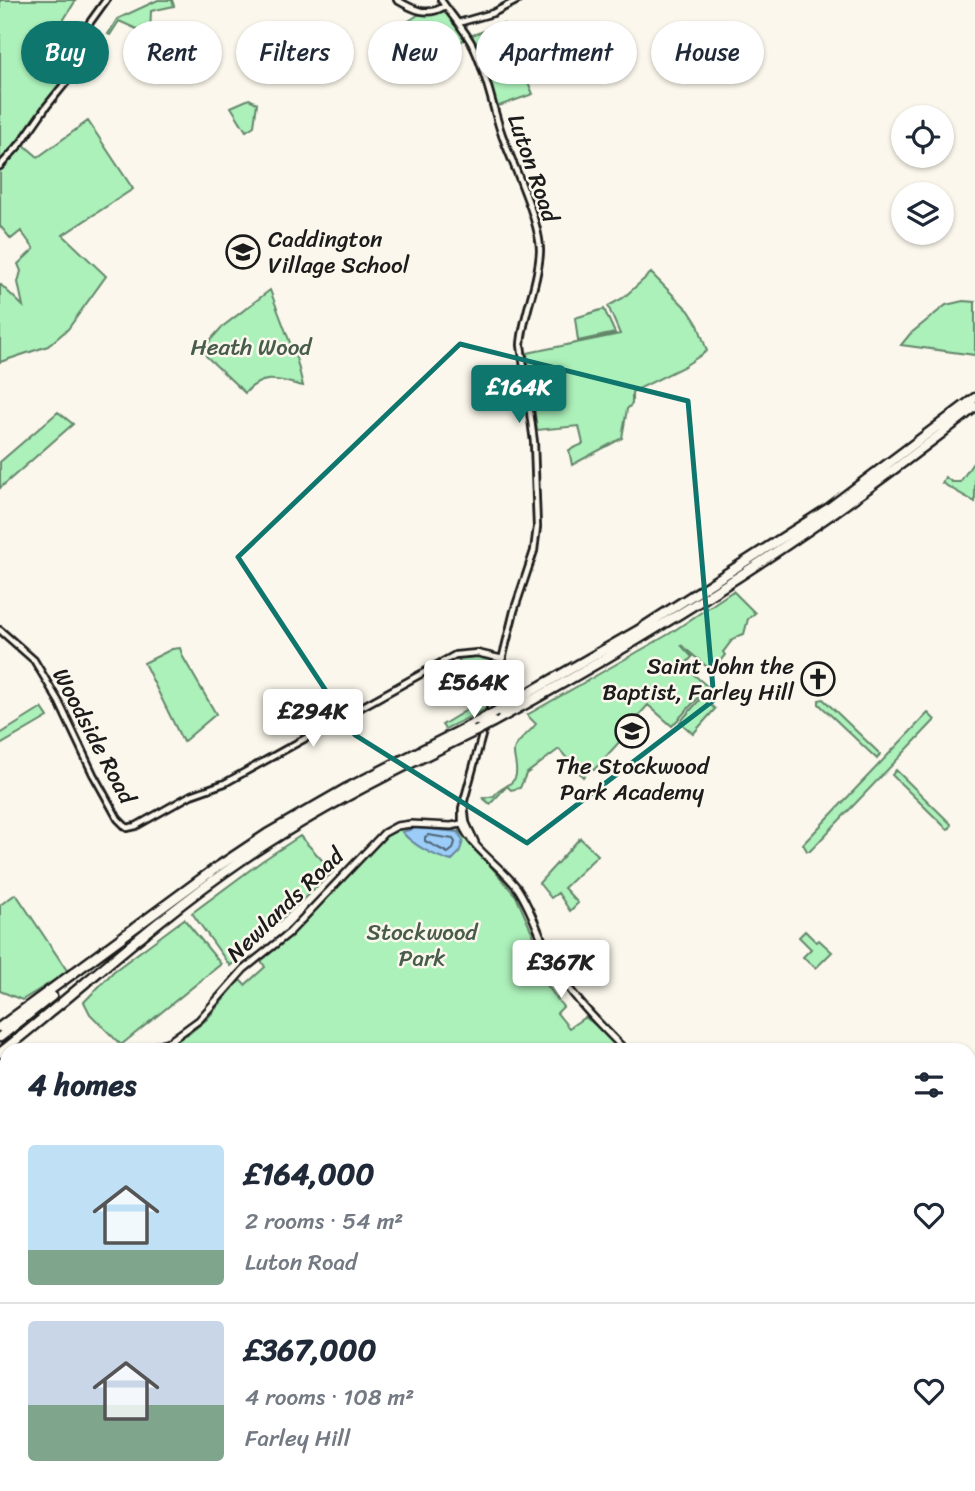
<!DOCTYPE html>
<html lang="en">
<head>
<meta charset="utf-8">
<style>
  :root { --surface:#fff; --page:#f2f2f3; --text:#1f2937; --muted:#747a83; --line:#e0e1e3; --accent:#0f766e }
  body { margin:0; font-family:Sriracha,sans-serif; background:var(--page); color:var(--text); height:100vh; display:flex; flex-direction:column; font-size:26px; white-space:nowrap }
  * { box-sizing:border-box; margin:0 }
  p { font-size:23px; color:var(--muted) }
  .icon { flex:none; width:38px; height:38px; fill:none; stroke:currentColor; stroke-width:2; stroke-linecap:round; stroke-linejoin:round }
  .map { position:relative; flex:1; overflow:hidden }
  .panel { position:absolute; left:0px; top:1043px; width:976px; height:448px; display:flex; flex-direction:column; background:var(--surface); border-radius:21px 21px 0 0; box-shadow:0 2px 5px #0004 }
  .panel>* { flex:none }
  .top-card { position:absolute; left:21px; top:21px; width:934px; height:63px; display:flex; gap:14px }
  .tools { position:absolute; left:891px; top:105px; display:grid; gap:14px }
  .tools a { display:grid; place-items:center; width:63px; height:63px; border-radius:50%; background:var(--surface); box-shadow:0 2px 5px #0004; font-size:35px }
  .price { position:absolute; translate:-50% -60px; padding:0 16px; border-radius:7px; background:#fff; color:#222; font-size:23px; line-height:46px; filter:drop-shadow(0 2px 4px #0008) }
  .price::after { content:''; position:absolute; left:50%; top:42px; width:21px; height:16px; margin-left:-10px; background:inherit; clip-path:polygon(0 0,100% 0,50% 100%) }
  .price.current { background:var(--accent); color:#fff }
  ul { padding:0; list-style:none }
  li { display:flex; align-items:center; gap:21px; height:175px; padding:0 28px }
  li+li { border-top:2px solid var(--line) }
  li span { display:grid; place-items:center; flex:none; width:196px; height:140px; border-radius:7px; color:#555 }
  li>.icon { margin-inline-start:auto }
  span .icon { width:84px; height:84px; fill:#fffc; stroke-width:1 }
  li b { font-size:30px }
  h2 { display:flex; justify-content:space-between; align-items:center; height:84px; padding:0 28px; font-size:30px }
  .chip { padding:0 24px; border-radius:32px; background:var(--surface); box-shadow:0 2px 5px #0004; font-size:24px; line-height:63px }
  .chip.current { background:var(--accent); color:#fff }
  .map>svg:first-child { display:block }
  .green { fill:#acf0ba; stroke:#64866b; stroke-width:2 }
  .water { fill:#9bcdf8; stroke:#6886a0; stroke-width:2 }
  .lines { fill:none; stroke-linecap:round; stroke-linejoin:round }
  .shore { stroke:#4f6374; stroke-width:2 }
  .tertiary-casing { stroke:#1c1c1c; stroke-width:10 }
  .secondary-casing { stroke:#1c1c1c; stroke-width:10 }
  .primary-casing { stroke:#1c1c1c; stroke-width:11 }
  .trunk-casing { stroke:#1c1c1c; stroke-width:12 }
  .motorway-casing { stroke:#1c1c1c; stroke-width:13 }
  .tertiary { stroke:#fbf7ec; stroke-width:4.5 }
  .secondary { stroke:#fbf7ec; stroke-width:5 }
  .primary { stroke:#fbf7ec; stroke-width:6 }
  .trunk { stroke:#fbf7ec; stroke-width:7 }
  .motorway { stroke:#fbf7ec; stroke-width:8 }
  .motorway-bridge-casing { stroke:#1c1c1c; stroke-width:13; stroke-linecap:butt }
  .motorway-bridge { stroke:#fbf7ec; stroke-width:8 }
  .marked { fill:none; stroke:#0f766e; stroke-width:5; stroke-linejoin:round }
  .labels { text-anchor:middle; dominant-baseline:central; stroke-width:5; stroke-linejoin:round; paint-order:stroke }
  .street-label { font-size:23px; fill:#1c1c1c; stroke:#fbf7ec }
  .poi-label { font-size:23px; fill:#1c1c1c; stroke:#fbf7ec; text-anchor:start }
  .park-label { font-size:23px; fill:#475c4b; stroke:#fbf7ec }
</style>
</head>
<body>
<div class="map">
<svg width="975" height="1491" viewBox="0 0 975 1491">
  <rect width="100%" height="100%" fill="#fbf7ec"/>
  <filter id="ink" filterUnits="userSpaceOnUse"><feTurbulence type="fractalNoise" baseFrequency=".0143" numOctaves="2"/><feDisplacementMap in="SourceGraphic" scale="14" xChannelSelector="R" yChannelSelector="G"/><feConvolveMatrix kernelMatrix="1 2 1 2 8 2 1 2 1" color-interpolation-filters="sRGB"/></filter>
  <g filter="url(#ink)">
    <!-- green -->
    <path class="green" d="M0,0H76L36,64L54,73L67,75L65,79L0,163Z
      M158,0H172L174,6L151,11L150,35L119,21L110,35L108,34L117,19Z
      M442,9L446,10L465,35V39L441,55L440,37L416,36L414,28L407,22L421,13L437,14Z
      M504,24L510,38L513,63L521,65L533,94L496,107L472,35Z
      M249,99L257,103L254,126L246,131L231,107Z
      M88,121L133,189L63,235L106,276L68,329L48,346L0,362V284L23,306L18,282L21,271L18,264L34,249L21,231L11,239L0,226V171L24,145L38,157Z
      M651,273L689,311L698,325L707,351L683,367L632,392V404L627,409L622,438L572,465L569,450L583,444L579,426L537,430L527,353L620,334L608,306L623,298Z
      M270,290L297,361L303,386C279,380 263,373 245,393L206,356L204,347L222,327Z
      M963,301L975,302V355L901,345L910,334L946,305Z
      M604,309L615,333L578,341L575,318Z
      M58,412L73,424L0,488V462Z
      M975,460V502L942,483L945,477L952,482H960Z
      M733,591L755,613L748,619L744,634C732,636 730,644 723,652L725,655L712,671L681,645L692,657L684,666L708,687L672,726L648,705L639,715L641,718L594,770L591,768L583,777L559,749L526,774L520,788L511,790L507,786L490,804L483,798L494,796C499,788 510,787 515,778C519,769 513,759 514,750C515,743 531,731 536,724L527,715L669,634Z
      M180,648L183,657L216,714L183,742L144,663L172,649Z
      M470,655L495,659C498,667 493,702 486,709C484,711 451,725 445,729L442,725L465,711L474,694L458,658Z
      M702,697L715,709L693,734L680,722Z
      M823,699L880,754L877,759L819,704V700Z
      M42,708L48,717L0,745V734Z
      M928,713L935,720L810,851H807L803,844Z
      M896,770L951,824L950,828L947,829L892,775Z
      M423,825L460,832L489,864L516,896L539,948L526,956L563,1007L557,1013L569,1028L585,1017L610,1036L623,1050H153L190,1033L207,1019L240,980L245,985L265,967L260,959L305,922L364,855L393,829Z
      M300,836L333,872L230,966L192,913L262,861Z
      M580,838L598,855L564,888L578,903L570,911L558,893L551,898L539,883Z
      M16,894L68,972L22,1000L0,991V905Z
      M184,919L221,964L121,1045L90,1014L84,1002L114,971Z
      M805,931L816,942L819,940L832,952L816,968L803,957L811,949L799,937Z
      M7,1133V1318L0,1314V1139Z
      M450,1484H560L558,1491H453Z"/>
    <!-- water -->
    <path class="water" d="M416,828L458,832L463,841L459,853L451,861C434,856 414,846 402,832Z"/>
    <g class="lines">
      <!-- shore -->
      <path class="shore" d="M428,835L453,839L455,842L453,849L448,853L425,841V837Z"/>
      <defs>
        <path id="tertiary" d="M397,0C414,10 427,17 445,6
          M441,0C452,16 466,31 474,48C487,75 492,106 502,135C513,165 540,221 540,251C539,283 523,313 521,345L534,442L537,527L534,551L514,611L488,717
          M458,23L493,13L518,0
          M0,166L21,143L46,107L67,81L83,32L106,0
          M0,630L34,660L59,702L93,774L118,819L127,828L136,826L191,795L225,783L455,655L477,653L503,659
          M464,803L466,823
          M462,824V808L484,728
          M0,1126L7,1121
          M970,1469L975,1472
          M423,1484L427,1491"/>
        <path id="secondary" d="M462,824C471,848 502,867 518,889C533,912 540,939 553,963C571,997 598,1022 625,1050
          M144,1050L170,1041L199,1020L244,969L289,933L384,833L397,826L411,824L451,826L466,823L475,842
          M0,1073L7,1082
          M970,1400L975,1402"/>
        <path id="primary" d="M4,1431L7,1430
          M123,1484L135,1490L150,1484"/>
        <path id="trunk" d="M0,1438L7,1442
          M0,1446L7,1451
          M0,1453L7,1458
          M36,1484L43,1491
          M47,1484L53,1491
          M0,1487L13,1486L28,1491
          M73,1491L75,1484"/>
        <path id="motorway" d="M497,711L637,631L829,508L975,398
          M493,722C662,630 825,527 975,407
          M0,1027L216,868L267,834L347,788L479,721
          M0,1037L52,996
          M0,1053C81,989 157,918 242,860C316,809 396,770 476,731"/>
      </defs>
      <!-- tertiary casing -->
      <use href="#tertiary" class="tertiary-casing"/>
      <!-- secondary casing -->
      <use href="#secondary" class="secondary-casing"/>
      <!-- primary casing -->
      <use href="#primary" class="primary-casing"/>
      <!-- trunk casing -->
      <use href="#trunk" class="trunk-casing"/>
      <!-- motorway casing -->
      <use href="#motorway" class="motorway-casing"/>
      <!-- tertiary -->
      <use href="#tertiary" class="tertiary"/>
      <!-- secondary -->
      <use href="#secondary" class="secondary"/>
      <!-- primary -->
      <use href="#primary" class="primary"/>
      <!-- trunk -->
      <use href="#trunk" class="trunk"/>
      <!-- motorway -->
      <use href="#motorway" class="motorway"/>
      <defs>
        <path id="motorway-bridge" d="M479,721L497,711
          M476,731L493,722"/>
      </defs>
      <!-- motorway-bridge casing -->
      <use href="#motorway-bridge" class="motorway-bridge-casing"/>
      <!-- motorway-bridge -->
      <use href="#motorway-bridge" class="motorway-bridge"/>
    </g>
  </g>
  <!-- marked area -->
  <path class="marked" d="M460,344L688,401L714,700L527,843L355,735L238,557Z"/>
  <!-- icons -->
  <defs>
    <symbol id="school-ring" viewBox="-11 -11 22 22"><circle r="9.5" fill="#fbf7ec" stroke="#1c1c1c" stroke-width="1.5"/><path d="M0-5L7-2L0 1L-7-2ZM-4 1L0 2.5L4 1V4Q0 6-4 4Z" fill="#1c1c1c"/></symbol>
    <symbol id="church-ring" viewBox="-11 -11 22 22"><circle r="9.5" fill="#fbf7ec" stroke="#1c1c1c" stroke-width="1.5"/><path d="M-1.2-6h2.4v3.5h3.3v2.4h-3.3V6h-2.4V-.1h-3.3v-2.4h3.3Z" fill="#1c1c1c"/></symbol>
  </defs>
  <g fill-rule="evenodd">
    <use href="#school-ring" x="224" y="233" width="38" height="38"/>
    <use href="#church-ring" x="799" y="660" width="38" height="38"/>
    <use href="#school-ring" x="613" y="712" width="38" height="38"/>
  </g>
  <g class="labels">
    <!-- street labels -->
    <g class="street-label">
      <text transform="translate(533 168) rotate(71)">Luton Road</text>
      <text transform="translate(94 736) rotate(62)">Woodside Road</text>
      <text transform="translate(285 905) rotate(-44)">Newlands Road</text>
    </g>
    <!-- poi labels -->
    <g class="poi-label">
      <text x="268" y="239">Caddington<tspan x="268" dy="26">Village School</tspan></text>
      <text x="794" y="666" text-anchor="end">Saint John the<tspan x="794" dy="26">Baptist, Farley Hill</tspan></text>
      <text x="632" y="766" text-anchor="middle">The Stockwood<tspan x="632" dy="26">Park Academy</tspan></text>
    </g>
    <!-- park labels -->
    <g class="park-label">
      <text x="251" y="347">Heath Wood</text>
      <text x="422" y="932">Stockwood<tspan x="422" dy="26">Park</tspan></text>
    </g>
  </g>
</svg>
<div class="tools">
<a><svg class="icon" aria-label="locate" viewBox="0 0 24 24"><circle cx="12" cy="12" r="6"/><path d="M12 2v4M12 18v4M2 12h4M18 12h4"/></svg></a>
<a><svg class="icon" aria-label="layers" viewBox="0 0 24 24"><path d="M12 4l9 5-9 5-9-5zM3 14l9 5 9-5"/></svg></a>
</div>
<b class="price current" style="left:519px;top:425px">£164K</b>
<b class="price" style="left:474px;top:720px">£564K</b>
<b class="price" style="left:313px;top:749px">£294K</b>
<b class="price" style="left:561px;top:1000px">£367K</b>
<div class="top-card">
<a class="chip current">Buy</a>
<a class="chip">Rent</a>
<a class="chip">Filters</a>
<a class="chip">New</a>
<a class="chip">Apartment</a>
<a class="chip">House</a>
</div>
<section class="panel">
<h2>4 homes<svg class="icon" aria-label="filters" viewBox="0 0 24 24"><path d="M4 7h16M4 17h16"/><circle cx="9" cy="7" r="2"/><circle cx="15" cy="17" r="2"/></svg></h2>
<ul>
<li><span style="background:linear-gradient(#bfe0f5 75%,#7fa58c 0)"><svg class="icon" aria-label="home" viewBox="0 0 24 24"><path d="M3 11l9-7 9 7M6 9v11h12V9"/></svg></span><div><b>£164,000</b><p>2 rooms · 54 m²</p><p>Luton Road</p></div><svg class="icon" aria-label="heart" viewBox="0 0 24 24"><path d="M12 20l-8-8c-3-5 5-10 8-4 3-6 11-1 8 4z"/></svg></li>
<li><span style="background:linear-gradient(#c9d6e8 60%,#7fa58c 0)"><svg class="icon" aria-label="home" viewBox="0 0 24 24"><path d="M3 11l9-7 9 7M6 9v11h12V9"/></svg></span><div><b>£367,000</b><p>4 rooms · 108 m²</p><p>Farley Hill</p></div><svg class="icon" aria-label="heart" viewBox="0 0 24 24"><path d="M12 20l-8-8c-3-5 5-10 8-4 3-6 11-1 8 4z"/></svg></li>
</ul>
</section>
</div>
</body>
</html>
